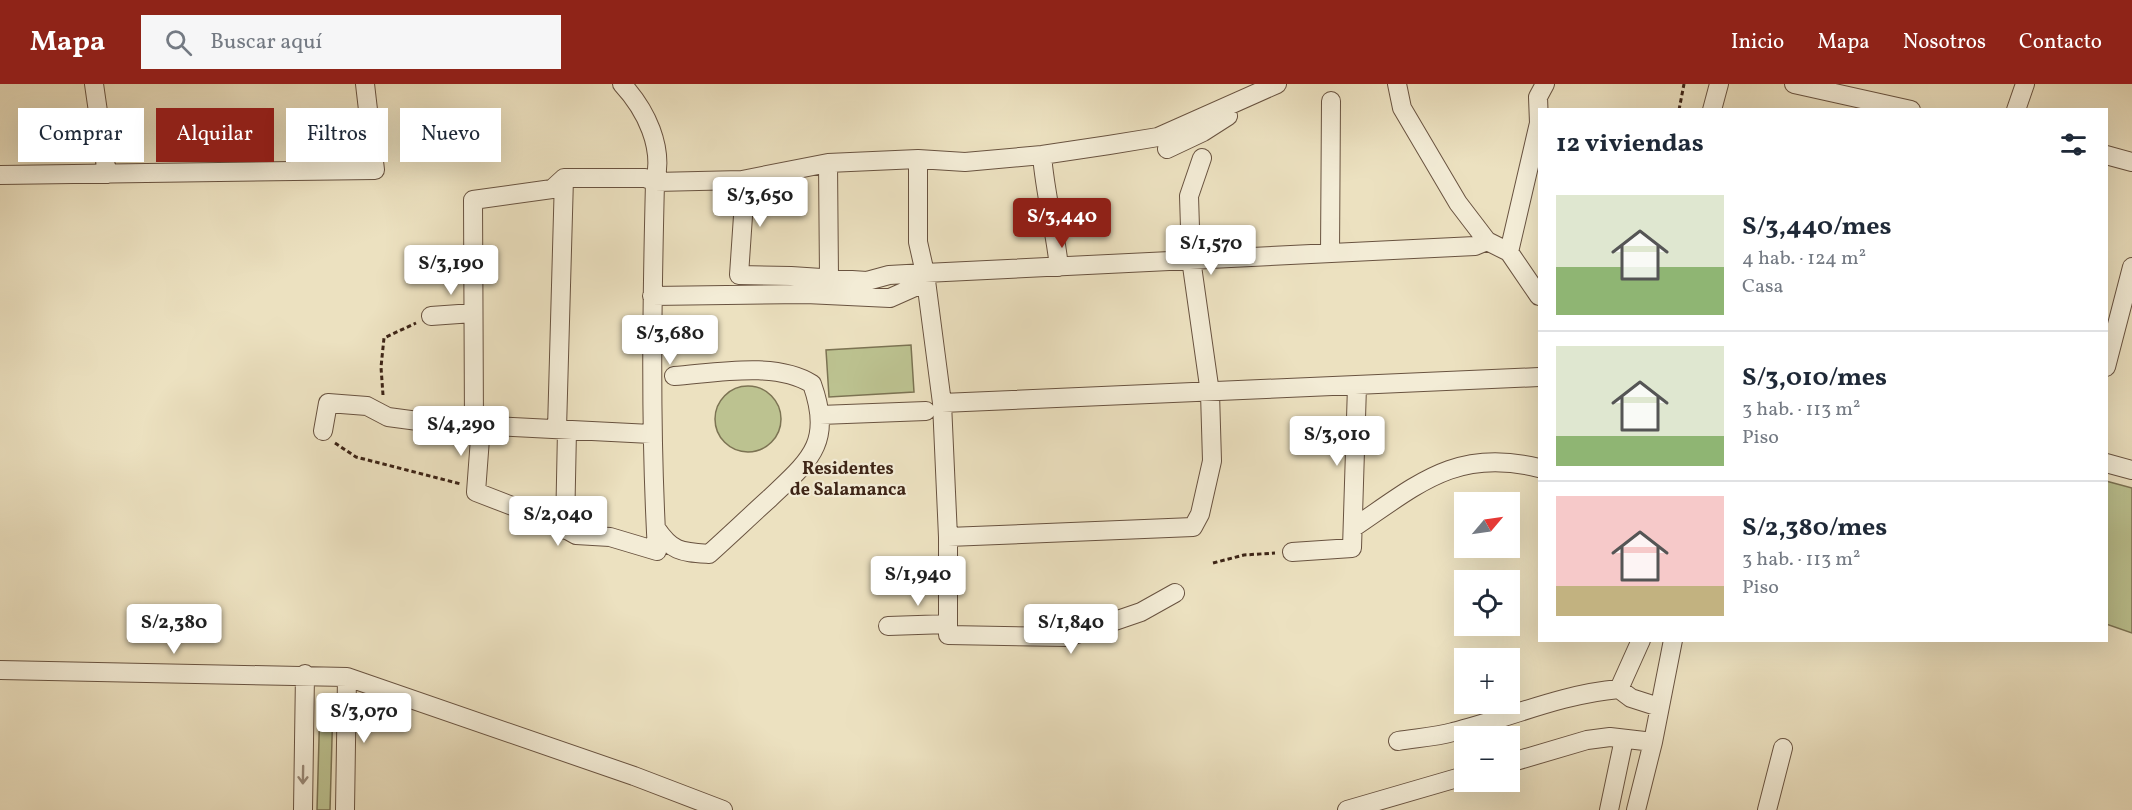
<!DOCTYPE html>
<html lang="es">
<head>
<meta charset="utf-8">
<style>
  :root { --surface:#fff; --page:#f6f6f7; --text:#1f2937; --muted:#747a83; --line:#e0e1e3; --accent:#8f2418 }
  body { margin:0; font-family:Vollkorn,serif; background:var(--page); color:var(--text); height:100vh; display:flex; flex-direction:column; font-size:22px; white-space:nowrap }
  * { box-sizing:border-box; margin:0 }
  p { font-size:20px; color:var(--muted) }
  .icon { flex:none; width:33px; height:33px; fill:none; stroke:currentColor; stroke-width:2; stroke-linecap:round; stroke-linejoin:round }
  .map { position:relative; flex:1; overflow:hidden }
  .details { position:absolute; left:1538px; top:24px; width:570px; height:534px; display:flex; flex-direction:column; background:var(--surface); border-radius:0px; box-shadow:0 6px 24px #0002 }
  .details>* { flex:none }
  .guide { position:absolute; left:18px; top:24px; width:570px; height:54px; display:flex; gap:12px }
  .needle { width:39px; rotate:61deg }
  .fabs { position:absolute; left:1454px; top:408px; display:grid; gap:12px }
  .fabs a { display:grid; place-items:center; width:66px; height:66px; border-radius:0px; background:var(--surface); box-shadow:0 6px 24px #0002; font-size:30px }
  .price { position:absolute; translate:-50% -51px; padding:0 14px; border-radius:6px; background:#fff; color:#222; font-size:20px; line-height:39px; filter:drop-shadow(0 2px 3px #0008) }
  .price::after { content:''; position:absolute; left:50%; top:36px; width:18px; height:14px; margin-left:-9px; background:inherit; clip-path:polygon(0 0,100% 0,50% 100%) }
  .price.selected { background:var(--accent); color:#fff }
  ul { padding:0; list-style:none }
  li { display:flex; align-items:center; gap:18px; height:150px; padding:0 18px }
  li+li { border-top:2px solid var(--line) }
  li span { display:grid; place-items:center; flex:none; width:168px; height:120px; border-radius:0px; color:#555 }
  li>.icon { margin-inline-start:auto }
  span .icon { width:72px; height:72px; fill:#fffc; stroke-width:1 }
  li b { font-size:26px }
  h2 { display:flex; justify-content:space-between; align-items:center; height:72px; padding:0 18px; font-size:26px }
  .tag { padding:0 21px; border-radius:0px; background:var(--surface); box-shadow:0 6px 24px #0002; font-size:21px; line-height:54px }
  .tag.selected { background:var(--accent); color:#fff }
  header { display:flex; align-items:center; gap:36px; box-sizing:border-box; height:84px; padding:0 30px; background:var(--accent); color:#fff }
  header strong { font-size:28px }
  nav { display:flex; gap:33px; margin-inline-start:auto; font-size:21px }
  .search { width:420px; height:54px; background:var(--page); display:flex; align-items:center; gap:15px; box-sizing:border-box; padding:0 21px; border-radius:0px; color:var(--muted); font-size:22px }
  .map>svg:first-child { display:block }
  .green { fill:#bcc290; stroke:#7c7353; stroke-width:1.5 }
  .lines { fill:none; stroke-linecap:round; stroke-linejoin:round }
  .minor-casing { stroke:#695340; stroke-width:20 }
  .path { stroke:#3d2416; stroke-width:3; stroke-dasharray:4.5 3; stroke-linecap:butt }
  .minor { stroke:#f3ecd6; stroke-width:18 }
  .oneway { stroke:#988876 }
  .labels { text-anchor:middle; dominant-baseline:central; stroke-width:4.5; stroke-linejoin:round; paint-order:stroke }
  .neighbourhood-label { font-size:18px; font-weight:bold; fill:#3d2416; stroke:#f3ecd6 }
</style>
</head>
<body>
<header>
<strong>Mapa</strong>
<div class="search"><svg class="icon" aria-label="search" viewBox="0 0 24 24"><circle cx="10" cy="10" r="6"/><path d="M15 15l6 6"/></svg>Buscar aquí</div>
<nav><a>Inicio</a><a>Mapa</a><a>Nosotros</a><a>Contacto</a></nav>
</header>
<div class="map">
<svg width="2132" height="726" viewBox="0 0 2132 726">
  <rect width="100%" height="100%" fill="#ece1c0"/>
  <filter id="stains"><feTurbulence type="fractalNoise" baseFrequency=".00333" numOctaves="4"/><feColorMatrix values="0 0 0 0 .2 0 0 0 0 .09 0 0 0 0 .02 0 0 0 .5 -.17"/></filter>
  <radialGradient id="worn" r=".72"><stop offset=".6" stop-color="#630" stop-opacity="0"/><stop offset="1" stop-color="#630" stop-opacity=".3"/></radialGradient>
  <!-- green -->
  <path class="green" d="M911,261L914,308L829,313L826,266Z
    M715 335a33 33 0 1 1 66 0a33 33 0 1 1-66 0Z
    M2106,397L2132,404V549L2106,540Z
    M320,619L333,620L330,726H317Z"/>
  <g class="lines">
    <defs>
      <path id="minor" d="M94,0L107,90
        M1397,0L1402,24L1458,119L1487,157L1509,168L1539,212
        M1794,0L1911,26
        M1712,26L1719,0
        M2016,26L2025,0
        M1167,65L1203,48L1228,32
        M1042,71C1045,110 1055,145 1059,183
        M2106,71L2132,78
        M918,75V158L925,189L942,319L948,453V551L1068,553L1141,528L1175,509
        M828,79L829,193
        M0,91L375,86L365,0
        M742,96L743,132L739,191L791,192L867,197L889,191L925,189
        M1509,168L1539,39L1538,13L1545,0
        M1330,169L1331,17
        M652,212L806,210L890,214L917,202L925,189L1475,162L1487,157
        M431,232L473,229
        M2106,283L2132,183
        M942,319L1539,293
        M820,331L926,327
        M474,341L473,116L552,105L564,94H645L655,98L742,96L828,79L918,75L965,78L1042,71L1109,61L1158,53L1277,0
        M481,341L476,408L551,437L576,451L610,453L657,467C650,344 652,221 655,98C664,63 646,26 622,0
        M557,345L564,94
        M323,347L328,319L367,322L388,333L418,337L440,335L474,341L651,350
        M2106,379L2132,386
        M656,444C672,468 681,468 709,470C729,452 749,433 770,414C810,376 833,359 812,300C776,277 716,289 674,292
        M1353,444C1417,401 1456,363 1539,384
        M565,446L567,346
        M948,453L1193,443L1200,430L1212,377L1210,309L1191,175L1189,112L1202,74
        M1292,468L1352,464L1357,302
        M888,542L948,540
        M0,586L347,593L634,692L723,726
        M1619,605L1641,556
        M1398,657C1416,654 1436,653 1453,648C1509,634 1561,610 1619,605L1631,614L1659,623
        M1509,679L1587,656L1610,653L1653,658
        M303,726L305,590
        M345,726L347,593
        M1347,726L1464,692
        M1609,726L1624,655
        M1636,726L1653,658L1673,556
        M1767,726L1783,664"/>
    </defs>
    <!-- minor casing -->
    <use href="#minor" class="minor-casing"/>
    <!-- path -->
    <path class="path" d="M1679,26L1684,0
      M383,311L381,283L384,254L416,239
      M335,359L356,373L461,400
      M1213,479L1244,471L1275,469"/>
    <!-- minor -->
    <use href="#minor" class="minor"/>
  </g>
  <!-- one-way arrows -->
  <defs><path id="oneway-shaft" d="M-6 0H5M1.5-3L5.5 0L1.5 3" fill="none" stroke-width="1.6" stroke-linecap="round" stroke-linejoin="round" transform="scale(1.5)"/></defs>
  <use class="oneway" href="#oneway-shaft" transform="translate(303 691) rotate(91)"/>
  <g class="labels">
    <!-- neighbourhood labels -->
    <g class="neighbourhood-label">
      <text x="848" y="385">Residentes<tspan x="848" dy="21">de Salamanca</tspan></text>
    </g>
  </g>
  <rect width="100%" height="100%" filter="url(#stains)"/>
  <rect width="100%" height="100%" fill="url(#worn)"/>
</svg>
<div class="fabs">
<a><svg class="needle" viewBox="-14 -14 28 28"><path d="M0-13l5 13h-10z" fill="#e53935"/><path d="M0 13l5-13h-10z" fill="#747a83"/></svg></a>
<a><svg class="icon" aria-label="locate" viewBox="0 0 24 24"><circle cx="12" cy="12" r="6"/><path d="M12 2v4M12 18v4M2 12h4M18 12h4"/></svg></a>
<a>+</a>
<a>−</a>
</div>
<b class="price" style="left:760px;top:144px">S/3,650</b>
<b class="price selected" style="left:1062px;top:165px">S/3,440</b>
<b class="price" style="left:1211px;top:192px">S/1,570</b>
<b class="price" style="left:451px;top:212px">S/3,190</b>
<b class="price" style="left:670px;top:282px">S/3,680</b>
<b class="price" style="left:461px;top:373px">S/4,290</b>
<b class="price" style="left:1337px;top:383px">S/3,010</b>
<b class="price" style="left:558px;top:463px">S/2,040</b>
<b class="price" style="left:918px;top:523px">S/1,940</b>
<b class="price" style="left:174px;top:571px">S/2,380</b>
<b class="price" style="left:1071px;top:571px">S/1,840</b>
<b class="price" style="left:364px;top:660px">S/3,070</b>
<div class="guide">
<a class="tag">Comprar</a>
<a class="tag selected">Alquilar</a>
<a class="tag">Filtros</a>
<a class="tag">Nuevo</a>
</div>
<section class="details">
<h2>12 viviendas<svg class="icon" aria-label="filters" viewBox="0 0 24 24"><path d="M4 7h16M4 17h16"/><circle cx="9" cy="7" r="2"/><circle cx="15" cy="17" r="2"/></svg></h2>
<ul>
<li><span style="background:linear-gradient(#dfe7d0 60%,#8fb573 0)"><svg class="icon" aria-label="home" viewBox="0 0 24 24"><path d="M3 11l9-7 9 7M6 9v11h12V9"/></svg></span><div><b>S/3,440/mes</b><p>4 hab. · 124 m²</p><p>Casa</p></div></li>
<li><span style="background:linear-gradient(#dfe7d0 75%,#8fb573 0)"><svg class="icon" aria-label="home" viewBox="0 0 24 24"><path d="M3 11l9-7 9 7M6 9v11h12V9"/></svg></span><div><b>S/3,010/mes</b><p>3 hab. · 113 m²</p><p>Piso</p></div></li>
<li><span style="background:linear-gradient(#f6c9c9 75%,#c2b280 0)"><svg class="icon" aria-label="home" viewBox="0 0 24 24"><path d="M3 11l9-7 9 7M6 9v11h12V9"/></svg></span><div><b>S/2,380/mes</b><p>3 hab. · 113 m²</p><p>Piso</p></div></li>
</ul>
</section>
</div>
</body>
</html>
